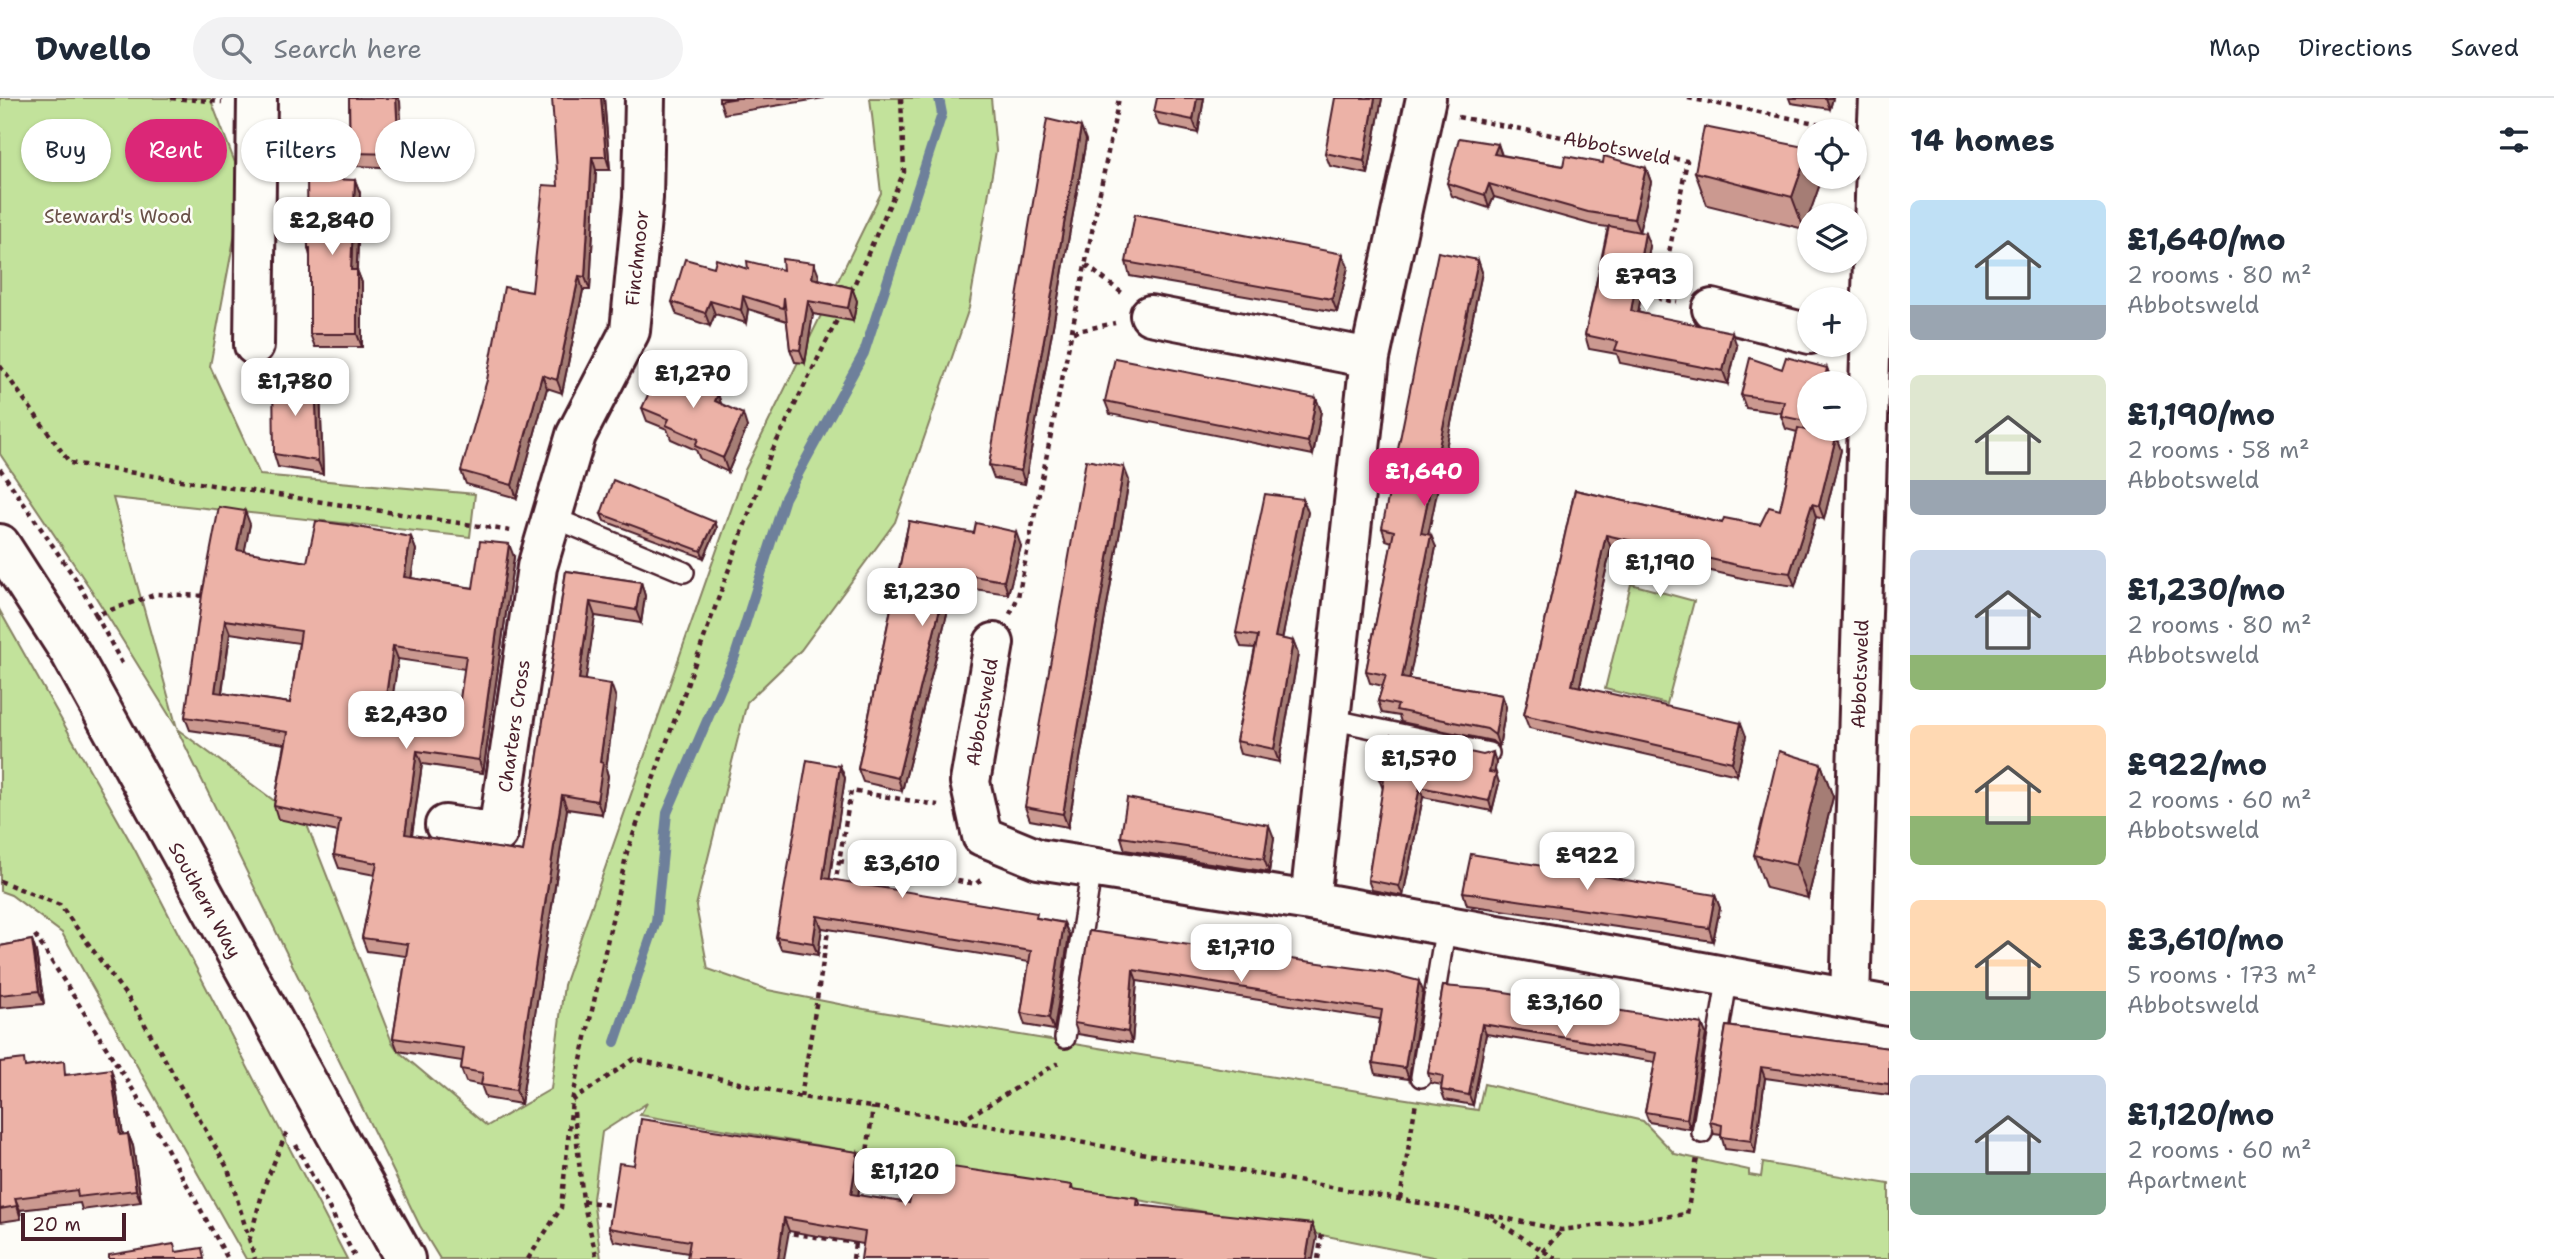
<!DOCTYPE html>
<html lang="en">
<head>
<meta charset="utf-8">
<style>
  :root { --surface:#fff; --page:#f2f2f3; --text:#1f2937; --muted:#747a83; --line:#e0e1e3; --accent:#db2777 }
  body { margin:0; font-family:"Shantell Sans",sans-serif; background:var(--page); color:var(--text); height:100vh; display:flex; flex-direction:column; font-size:26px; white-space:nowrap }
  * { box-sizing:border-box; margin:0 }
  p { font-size:23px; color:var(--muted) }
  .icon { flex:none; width:38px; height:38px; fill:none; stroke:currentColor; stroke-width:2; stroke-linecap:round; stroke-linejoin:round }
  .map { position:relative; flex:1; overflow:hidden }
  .sheet { display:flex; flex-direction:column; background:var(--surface); width:665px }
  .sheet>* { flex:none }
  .guide { position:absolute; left:21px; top:21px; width:665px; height:63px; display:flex; gap:14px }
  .controls { position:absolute; left:1797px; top:21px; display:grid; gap:14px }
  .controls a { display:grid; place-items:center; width:70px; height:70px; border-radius:50%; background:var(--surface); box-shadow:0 2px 5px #0004; font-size:35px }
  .scale { position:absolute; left:21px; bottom:18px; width:105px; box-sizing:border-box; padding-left:7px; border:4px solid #4a1f2b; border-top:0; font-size:19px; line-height:24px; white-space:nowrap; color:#4a1f2b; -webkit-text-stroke:5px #fdfcf7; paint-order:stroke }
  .price { position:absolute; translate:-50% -60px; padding:0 16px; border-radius:14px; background:#fff; color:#222; font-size:23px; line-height:46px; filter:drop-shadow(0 2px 4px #0008) }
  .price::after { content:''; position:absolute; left:50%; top:42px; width:21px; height:16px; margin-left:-10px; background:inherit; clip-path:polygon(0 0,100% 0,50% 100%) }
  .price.current { background:var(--accent); color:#fff }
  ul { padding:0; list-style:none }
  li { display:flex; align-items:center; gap:21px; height:175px; padding:0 21px }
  li span { display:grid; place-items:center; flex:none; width:196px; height:140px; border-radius:10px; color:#555 }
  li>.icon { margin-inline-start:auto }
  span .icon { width:84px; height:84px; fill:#fffc; stroke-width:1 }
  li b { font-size:30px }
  h2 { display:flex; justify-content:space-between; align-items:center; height:84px; padding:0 21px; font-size:30px }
  .pill { padding:0 24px; border-radius:32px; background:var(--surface); box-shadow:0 2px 5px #0004; font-size:24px; line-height:63px }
  .pill.current { background:var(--accent); color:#fff }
  header { display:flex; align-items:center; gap:42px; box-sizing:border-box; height:98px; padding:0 35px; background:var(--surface); border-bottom:2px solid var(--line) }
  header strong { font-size:33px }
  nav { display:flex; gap:38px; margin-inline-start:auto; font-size:24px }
  .search { width:490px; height:63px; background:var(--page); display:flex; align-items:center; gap:18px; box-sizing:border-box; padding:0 24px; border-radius:38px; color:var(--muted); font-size:26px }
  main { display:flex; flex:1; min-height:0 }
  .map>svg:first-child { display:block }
  .green { fill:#c2e29b; stroke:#868063; stroke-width:2 }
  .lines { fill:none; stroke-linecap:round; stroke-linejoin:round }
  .stream { stroke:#6e809b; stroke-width:10 }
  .lane-casing { stroke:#4a1f2b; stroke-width:24 }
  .street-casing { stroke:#4a1f2b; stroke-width:44 }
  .primary-casing { stroke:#4a1f2b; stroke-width:44 }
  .path { stroke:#4a1f2b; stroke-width:4.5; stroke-dasharray:5 5; stroke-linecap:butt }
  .lane { stroke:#fdfcf7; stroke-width:19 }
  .street { stroke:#fdfcf7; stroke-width:38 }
  .primary { stroke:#fdfcf7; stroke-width:38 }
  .wall { fill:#cb9990; stroke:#4a1f2b; stroke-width:2; fill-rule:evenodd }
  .shaded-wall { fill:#a57d75; stroke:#4a1f2b; stroke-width:2 }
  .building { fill:#ecb2a7; stroke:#4a1f2b; stroke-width:2; fill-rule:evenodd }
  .labels { text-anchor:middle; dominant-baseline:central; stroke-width:5; stroke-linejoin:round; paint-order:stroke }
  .street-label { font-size:19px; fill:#4a1f2b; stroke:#fdfcf7 }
  .park-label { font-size:19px; fill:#685047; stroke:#fdfcf7 }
</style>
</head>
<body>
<header>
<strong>Dwello</strong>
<div class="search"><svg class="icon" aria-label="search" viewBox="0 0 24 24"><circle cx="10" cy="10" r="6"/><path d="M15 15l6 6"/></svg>Search here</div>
<nav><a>Map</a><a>Directions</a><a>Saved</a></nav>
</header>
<main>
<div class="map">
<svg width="1889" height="1161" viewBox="0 0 1889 1161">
  <rect width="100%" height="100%" fill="#fdfcf7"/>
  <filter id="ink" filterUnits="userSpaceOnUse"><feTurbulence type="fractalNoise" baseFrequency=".0143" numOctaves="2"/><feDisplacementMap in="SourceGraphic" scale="14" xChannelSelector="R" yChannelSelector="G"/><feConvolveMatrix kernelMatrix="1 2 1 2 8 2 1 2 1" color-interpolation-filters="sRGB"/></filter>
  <g filter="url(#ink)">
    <!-- green -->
    <path class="green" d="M0,0H210L244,88L210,268L260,377L475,396L470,439L113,400L177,630L92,493L0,356Z
      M870,0H991L996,53L969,210L895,424L801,552L747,604L696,808L708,871L768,892L864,911L1400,1000L1478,1012L1484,986L1643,1023L1675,1056L1749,1072V1077L1761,1079L1763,1065L1889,1086V1161H1443L1179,1109L640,1017L647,1005L602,1034L593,1101L601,1161H440L420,1128L177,631L307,727L392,944L398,953L487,1028L551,991L564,887L745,372L881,95Z
      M1631,486L1694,503L1667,606L1605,591Z
      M0,513L135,752L347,1161H246L62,835L11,797L0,793Z"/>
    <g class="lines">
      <!-- stream -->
      <path class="stream" d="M615,944L656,824L667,715L735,558L785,400L864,255L942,16L939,0"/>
      <defs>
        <path id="lane" d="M552,419L684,474
          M1330,621L1489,655
          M1065,940L1092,769
          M1421,979L1446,827
          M1702,1035L1728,877"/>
        <path id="street" d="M1879,0L1876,67L1889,66
          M1712,211L1810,236
          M1150,217L1370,260
          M254,247L257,0
          M994,545L970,684L982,738L1038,761L1310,803L1889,908
          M445,727L498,735L537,469L576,337L630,233L643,100L645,0
          M1310,803L1370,260L1426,0
          M1850,900L1876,67"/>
        <path id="primary" d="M0,446L71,556L405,1161"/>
      </defs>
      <!-- lane casing -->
      <use href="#lane" class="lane-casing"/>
      <!-- street casing -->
      <use href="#street" class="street-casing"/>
      <!-- primary casing -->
      <use href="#primary" class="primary-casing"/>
      <!-- path -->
      <path class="path" d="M171,0L222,4
        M1688,0L1841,30
        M1458,19L1687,63L1660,201L1677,204
        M1086,167L1122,195
        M851,194L904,74L901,0
        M1073,234L1115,225
        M0,268L70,365L511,433
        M0,371L77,483L96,517L157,496L207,498
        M1010,516L1018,499L1119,0
        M96,517L124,569
        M839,763L976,786L984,779
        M0,783L60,807L136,911L228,1071L255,1161
        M835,787L851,693L938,707
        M35,837L145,1011L228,1161
        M801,999L829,827
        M572,1003L634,961L801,999L934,1018L1487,1117L1556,1161
        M574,1014L583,1103L597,1161
        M961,1023L1058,965
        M296,1047L356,1161
        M861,1101L873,1009
        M1400,1101L1416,1004
        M583,1103L615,1108
        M1490,1117L1561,1132L1687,1116L1697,1060
        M783,1134L868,1147
        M249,1143L265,1086L288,1031
        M528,1161L561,1110L572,1003L627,754L770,357L839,218
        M853,1161L855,1145
        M1318,1161L1322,1135
        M1536,1161L1561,1133"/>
      <!-- lane -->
      <use href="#lane" class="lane"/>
      <!-- street -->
      <use href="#street" class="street"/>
      <!-- primary -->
      <use href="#primary" class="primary"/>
    </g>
    <!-- wall -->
    <path class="wall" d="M349,0H398L404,70L355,68L350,55Z
      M604,0L610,72H596L590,192H583L562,295L547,290L517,400L466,386L461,373L532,194L558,88Z
      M719,0H824L724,16Z
      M1204,0L1198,35L1159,27L1154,14Z
      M1382,0L1368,76L1330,68L1325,55Z
      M1789,0H1833L1830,11L1791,5Z
      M1086,42L1025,386L994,380L989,367Z
      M1498,46L1502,57L1563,68L1603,65L1646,70L1651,84L1639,134L1650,148L1638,214L1737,248L1728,286L1620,265L1617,256L1589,251L1585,237L1608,129L1593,127L1494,99L1489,110L1452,98L1447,85Z
      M1695,74L1821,83L1804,131L1707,107Z
      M355,82L360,95L357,172L362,185V249H315L310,236V158L308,150Z
      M1478,162L1482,174L1428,437L1436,449L1409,581L1502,597L1506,609L1499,649L1492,643L1401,624L1399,618L1382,615L1378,603L1383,588L1370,585L1366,573L1392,444L1386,442L1382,430Z
      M1126,164L1348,169L1337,214L1130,178Z
      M714,169L748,171L783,172L819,178V181L852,190L857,203L853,223L813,216L805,265L795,264L790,251L787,223L748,211L746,225L715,216L710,228L677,217L672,204Z
      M1827,270L1832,285H1810V331H1822L1821,335L1836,339L1841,352L1824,421L1816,419L1795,488L1746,481L1611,450L1580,588L1746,638L1737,677L1529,630L1524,617L1575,392L1722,425L1760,427L1780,412L1797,334L1786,331L1781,318L1782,315L1746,310L1741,297L1782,271Z
      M315,279L320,292L323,376L278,369L274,356Z
      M692,285L718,296L721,306L747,329L728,374L700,361L696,352L671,341L667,331L647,323L642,310Z
      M1316,300L1321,313L1313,357L1110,316L1105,303Z
      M1129,382L1068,729L1030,722L1025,709Z
      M1308,414L1282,541L1293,543L1298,556L1279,664L1240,656L1236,643L1255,550L1241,549L1236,535Z
      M601,416L715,424L717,430L704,460L604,423Z
      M909,423L1021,448L1008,496L954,488L902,693L863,684L858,671Z
      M250,426L244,454L307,464L411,439L416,452L411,480L473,490L514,459L483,675L422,666L412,737L523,754L566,473L641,484L645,498L641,525L595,518L585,582L616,600L606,671L608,678L602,716L567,711L521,1006L486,1000L481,987L466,984L461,971L462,963L398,953L393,940L406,858L367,853L362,840L375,777L339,770L334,757L338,734L278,721L274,708L285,646L190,632L185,619ZM230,535L299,545L290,605L222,595ZM398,561L465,571L456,630L389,620Z
      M1496,665L1494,675L1499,685L1492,713L1423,699L1403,798L1372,792L1368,782L1383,691L1379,681Z
      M1821,666L1833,699L1808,800L1766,790L1754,757Z
      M840,668L845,680L829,781L1064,825L1069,837L1054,932L1025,927L1021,915L1029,864L822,830L818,857L781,851L776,839Z
      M1121,739L1274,740L1269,774L1125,752Z
      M1463,794L1715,797L1720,810L1713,843L1467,807Z
      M1089,833L1423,893L1409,981L1376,976L1373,965L1380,921L1137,883L1132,945L1078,936L1074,925Z
      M32,842L36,854L44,906L0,910V848Z
      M1443,888L1702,926L1706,936L1690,1031L1649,1024L1645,1014L1655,964L1486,936L1473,1007L1445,1002L1441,992L1442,987L1431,985L1428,975Z
      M1726,928L1889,950V997L1765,980L1755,1055L1725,1051L1721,1037L1714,1036L1710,1024Z
      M0,964L68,977L115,984L123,1037L128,1036L133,1048L141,1104L82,1112L80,1105L20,1112L21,1121L0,1124Z
      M634,1067H863L858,1098L909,1105L1072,1087L1073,1092L1138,1100L1141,1108L1317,1139L863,1146L789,1133L688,1155L614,1143L609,1130Z"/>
    <!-- shaded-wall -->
    <path class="shaded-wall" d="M396,0H398L400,3L404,70L399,56Z
      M601,0H604L610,72L606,59Z
      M1197,0H1204L1198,35L1193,22Z
      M1375,0H1382L1368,76L1364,63Z
      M1826,0H1833L1830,11Z
      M1081,29L1086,42L1025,386L1021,373Z
      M1498,46L1502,59L1494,56Z
      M1809,50L1810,79H1820L1821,83L1804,131L1792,99Z
      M592,59L596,72L590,192L585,179Z
      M1646,70L1651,84L1639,134L1634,121Z
      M355,82L360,95L356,185L351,172Z
      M1489,86L1494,99L1489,110L1485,97Z
      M1645,135L1650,148L1636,226L1631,213Z
      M1343,156L1348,169L1337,214L1332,201Z
      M1478,162L1482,174L1426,448L1421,435Z
      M814,165L819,178L817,193L812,180Z
      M357,172L362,185V249L357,236Z
      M579,178L583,192L562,295L557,282Z
      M852,190L857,203L853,223L848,210Z
      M743,198L748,211L746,225L741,212Z
      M710,203L715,216L710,228L705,215Z
      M808,203L813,216L805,265L800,252Z
      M1732,234L1737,248L1728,286L1723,273Z
      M1827,270L1832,284V285H1824Z
      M689,275L694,288L686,282Z
      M542,277L547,290L517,400L512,387Z
      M315,279L320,292L323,376L318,363Z
      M718,296L722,309L715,303Z
      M1316,300L1321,313L1313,357L1308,344Z
      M743,316L747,329L728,374L723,360Z
      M1836,339L1841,352L1824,421L1819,408Z
      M1124,369L1129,382L1068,729L1063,716Z
      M1303,401L1308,414L1280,552L1275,539Z
      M1812,406L1816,419L1795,488L1790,475Z
      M245,413L250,426L242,466L237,452Z
      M715,424L717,430L704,460L701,453Z
      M1016,434L1021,448L1008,496L1004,483Z
      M1431,437L1436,449L1407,592L1402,580Z
      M1606,437L1611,450L1577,600L1572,587Z
      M411,439L416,452L409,492L404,479Z
      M509,446L514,459L483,675L479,662Z
      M949,474L954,488L902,693L898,680Z
      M641,484L645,498L641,525L636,512Z
      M590,504L595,518L584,594L579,581Z
      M225,522L230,535L220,607L215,594Z
      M1293,543L1298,556L1279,664L1274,651Z
      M393,548L398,561L388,632L383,619Z
      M611,586L616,600L606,671L608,678L602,716L597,703L600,664Z
      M1502,597L1506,609L1499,649L1495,637Z
      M1741,625L1746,638L1737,677L1732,664Z
      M417,653L422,666L410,749L405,736Z
      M1493,654L1496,665L1493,684L1489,674Z
      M1821,666L1833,699L1808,800L1796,767Z
      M840,668L845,680L828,792L823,780Z
      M1496,675L1499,685L1492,713L1489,703Z
      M1420,689L1423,699L1403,798L1399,788Z
      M562,697L567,711L521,1006L516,992Z
      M1269,727L1274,740L1269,774L1264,761Z
      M1715,797L1720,810L1713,843L1709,830Z
      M817,818L822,830L818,857L813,845Z
      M1064,825L1069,837L1054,932L1049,920Z
      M32,842L36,854L44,906L39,893Z
      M1133,872L1137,883L1132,945L1128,934Z
      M1419,883L1423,893L1409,981L1405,970Z
      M1482,926L1486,936L1473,1007L1469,997Z
      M1702,926L1706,936L1690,1031L1687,1021Z
      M1761,969L1765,980L1755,1055L1751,1043Z
      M111,971L115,984L125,1050L120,1037Z
      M128,1036L133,1048L141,1104L136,1092Z
      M858,1054L863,1067L856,1110L851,1096Z
      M15,1100L20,1112L21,1121L17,1108Z
      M784,1120L789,1133L784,1161H778Z
      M1312,1126L1317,1139L1313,1161H1306Z"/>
    <!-- building -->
    <path class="building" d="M349,0H396L399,56L350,55Z
      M552,0H601L606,59H592L585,179L579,178L557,282L542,277L512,387L461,373L487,282L504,189L532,194L543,87L558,88Z
      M719,0H738L719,3Z
      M1157,0H1197L1193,22L1154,14Z
      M1335,0H1375L1364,63L1325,55Z
      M1047,21L1081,29L1021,373L989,367Z
      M1704,29L1809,50L1792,99L1695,74Z
      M1459,40L1498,46L1494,56L1563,68L1565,58L1603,65L1604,58L1646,70L1634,121L1588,114L1489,86L1485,97L1447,85Z
      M307,80L355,82L351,172H357V236H310V150H308Z
      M1135,116L1343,156L1332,201L1126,164Z
      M1609,128L1645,135L1631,213L1732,234L1723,273L1615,252L1618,244L1585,237Z
      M1438,154L1478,162L1421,435L1431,437L1402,580L1502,597L1495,637L1487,631L1396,612L1398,607L1378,603L1386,577L1366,573L1394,433L1382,430Z
      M685,161L714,169L716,161L748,171L747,163L783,172L782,161L814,165L812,180L852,190L848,210L808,203L800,252L790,251L784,199L783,210L743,198L741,212L710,203L705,215L672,204Z
      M1786,259L1827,270L1824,285H1810V324L1781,318L1784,303L1741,297L1750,260L1782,271Z
      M1115,260L1316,300L1308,344L1105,303Z
      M663,264L689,275L686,282L718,296L715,303L743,316L723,360L695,348L698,341L666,327L669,321L642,310Z
      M315,279L318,363L274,356L273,280Z
      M1798,330L1836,339L1819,408L1812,406L1790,475L1741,468L1606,437L1572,587L1741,625L1732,664L1524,617L1575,392L1722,425L1724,420L1760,427L1769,409L1780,412Z
      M1086,362L1124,369L1063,716L1025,709Z
      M613,382L715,424L701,453L601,416Z
      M1265,396L1303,401L1275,539L1293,543L1274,651L1236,643L1258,538L1236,535Z
      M219,409L245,413L237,452L307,464L316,423L347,427L411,439L404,479L473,490L480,443L509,446L479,662L417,653L405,736L523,754L566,473L641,484L636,512L590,504L579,581L611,586L600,664L603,665L597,703L562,697L516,992L481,987L483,975L461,971L464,950L393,940L408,846L362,840L377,765L334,757L340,722L274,708L288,634L185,619L202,497ZM225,522L301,533L290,605L215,594ZM393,548L466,558L456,630L383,619Z
      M909,423L974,435L976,425L1016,434L1004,483L949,474L898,680L858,671Z
      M1391,637L1483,657L1493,654L1489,674L1496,675L1489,703L1420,689L1399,788L1368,782L1384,682L1379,681Z
      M1779,653L1821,666L1796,767L1754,757Z
      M807,662L840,668L823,780L1037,815L1036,820L1064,825L1049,920L1021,915L1031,853L817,818L813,845L776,839Z
      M1127,700L1269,727L1264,761L1121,739Z
      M1471,756L1715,797L1709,830L1463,794Z
      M1089,833L1384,874L1419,883L1405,970L1373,965L1382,912L1133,872L1128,934L1074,925Z
      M32,842L39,893L0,897V848Z
      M1443,888L1492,892L1702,926L1687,1021L1645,1014L1657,955L1482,926L1469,997L1441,992L1443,978L1428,975Z
      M1726,928L1889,950V986L1761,969L1751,1043L1721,1039L1722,1027L1710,1024Z
      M24,961L25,969L64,963L65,977L111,971L120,1037L128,1036L136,1092L78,1099L77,1092L15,1100L17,1108L0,1111V964Z
      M641,1021L858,1054L851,1096L909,1105L919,1064L1072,1087L1071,1091L1138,1100L1137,1107L1312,1126L1306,1161H861L865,1134L784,1120L778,1161H687L690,1143L609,1130L619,1065L634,1067Z
      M174,1146L176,1154L202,1150L204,1161H109V1157Z"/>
  </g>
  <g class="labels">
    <!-- street labels -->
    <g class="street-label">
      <text transform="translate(1617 50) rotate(11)">Abbotsweld</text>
      <text transform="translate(637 160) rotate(-84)">Finchmoor</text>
      <text transform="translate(1860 576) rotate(-88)">Abbotsweld</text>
      <text transform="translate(982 614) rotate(-80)">Abbotsweld</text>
      <text transform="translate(514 628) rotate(-82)">Charters Cross</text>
      <text transform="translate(205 802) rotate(61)">Southern Way</text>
    </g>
    <!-- park labels -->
    <g class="park-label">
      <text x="118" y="118">Steward's Wood</text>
    </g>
  </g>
</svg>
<div class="controls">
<a><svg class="icon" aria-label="locate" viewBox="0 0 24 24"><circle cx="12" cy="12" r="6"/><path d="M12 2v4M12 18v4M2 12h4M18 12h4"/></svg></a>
<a><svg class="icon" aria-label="layers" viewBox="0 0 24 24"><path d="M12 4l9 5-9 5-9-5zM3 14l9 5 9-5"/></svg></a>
<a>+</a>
<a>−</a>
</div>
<div class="scale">20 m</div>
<b class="price" style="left:332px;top:159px">£2,840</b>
<b class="price" style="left:1646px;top:215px">£793</b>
<b class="price" style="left:693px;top:312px">£1,270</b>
<b class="price" style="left:295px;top:320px">£1,780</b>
<b class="price current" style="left:1424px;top:410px">£1,640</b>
<b class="price" style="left:1660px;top:501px">£1,190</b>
<b class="price" style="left:922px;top:530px">£1,230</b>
<b class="price" style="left:406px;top:653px">£2,430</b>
<b class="price" style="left:1419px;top:697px">£1,570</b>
<b class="price" style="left:1587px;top:794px">£922</b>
<b class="price" style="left:902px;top:802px">£3,610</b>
<b class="price" style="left:1241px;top:886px">£1,710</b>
<b class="price" style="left:1565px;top:941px">£3,160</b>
<b class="price" style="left:905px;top:1110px">£1,120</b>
<div class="guide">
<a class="pill">Buy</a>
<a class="pill current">Rent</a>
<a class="pill">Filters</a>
<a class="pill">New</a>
</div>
</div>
<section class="sheet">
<h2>14 homes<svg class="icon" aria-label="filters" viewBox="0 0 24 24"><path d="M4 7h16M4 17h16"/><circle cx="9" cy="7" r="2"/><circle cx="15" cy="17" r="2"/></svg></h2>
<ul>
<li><span style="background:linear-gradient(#bfe0f5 75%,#9aa5b1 0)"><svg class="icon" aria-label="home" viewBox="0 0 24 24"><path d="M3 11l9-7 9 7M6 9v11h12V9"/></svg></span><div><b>£1,640/mo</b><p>2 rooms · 80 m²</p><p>Abbotsweld</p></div></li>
<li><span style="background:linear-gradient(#dfe7d0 75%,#9aa5b1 0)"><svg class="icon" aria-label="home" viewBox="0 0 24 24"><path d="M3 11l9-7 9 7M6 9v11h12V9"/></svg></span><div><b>£1,190/mo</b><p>2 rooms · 58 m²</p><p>Abbotsweld</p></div></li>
<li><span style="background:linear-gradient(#c9d6e8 75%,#8fb573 0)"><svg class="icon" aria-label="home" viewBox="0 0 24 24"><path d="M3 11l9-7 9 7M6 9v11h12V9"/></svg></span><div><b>£1,230/mo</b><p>2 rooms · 80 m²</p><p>Abbotsweld</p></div></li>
<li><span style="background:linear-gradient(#ffd9b3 65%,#8fb573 0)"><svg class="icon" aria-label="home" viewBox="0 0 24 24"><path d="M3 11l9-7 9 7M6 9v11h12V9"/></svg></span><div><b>£922/mo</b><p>2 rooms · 60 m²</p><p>Abbotsweld</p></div></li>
<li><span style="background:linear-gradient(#ffd9b3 65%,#7fa58c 0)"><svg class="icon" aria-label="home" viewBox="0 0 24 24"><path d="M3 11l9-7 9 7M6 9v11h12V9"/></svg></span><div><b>£3,610/mo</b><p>5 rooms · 173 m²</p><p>Abbotsweld</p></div></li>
<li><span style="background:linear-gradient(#c9d6e8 70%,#7fa58c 0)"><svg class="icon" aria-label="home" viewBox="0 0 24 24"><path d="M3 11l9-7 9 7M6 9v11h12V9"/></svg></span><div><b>£1,120/mo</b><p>2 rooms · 60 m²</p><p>Apartment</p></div></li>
</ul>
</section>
</main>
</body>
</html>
